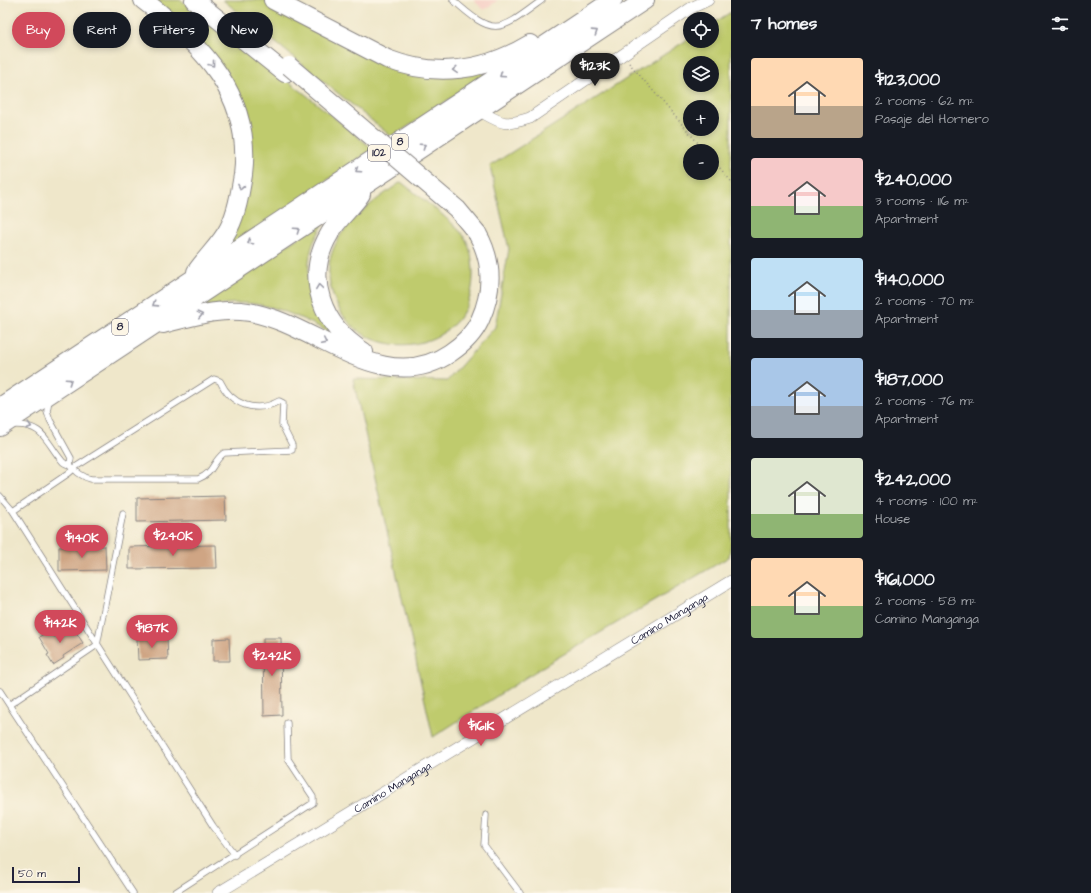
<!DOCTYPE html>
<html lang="en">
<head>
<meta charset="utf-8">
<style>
  :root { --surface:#171b24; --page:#242831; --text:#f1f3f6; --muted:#9ea1a6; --accent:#d1495b }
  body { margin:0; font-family:"Architects Daughter",sans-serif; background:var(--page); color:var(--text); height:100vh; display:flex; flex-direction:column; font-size:15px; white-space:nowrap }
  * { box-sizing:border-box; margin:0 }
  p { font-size:13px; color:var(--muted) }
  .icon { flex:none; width:22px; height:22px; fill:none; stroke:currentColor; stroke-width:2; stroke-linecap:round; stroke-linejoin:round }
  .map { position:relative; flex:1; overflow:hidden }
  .panel { display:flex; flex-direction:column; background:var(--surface); width:360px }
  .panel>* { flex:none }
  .top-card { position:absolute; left:12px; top:12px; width:380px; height:36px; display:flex; gap:8px }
  .controls { position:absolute; left:683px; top:12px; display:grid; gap:8px }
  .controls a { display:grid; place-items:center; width:36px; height:36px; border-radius:50%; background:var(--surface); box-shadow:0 2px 6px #0003; font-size:20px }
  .scale { position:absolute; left:12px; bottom:10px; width:68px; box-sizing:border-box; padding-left:4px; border:2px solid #22223b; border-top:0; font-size:11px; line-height:14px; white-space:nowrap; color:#22223b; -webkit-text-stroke:3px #fcf5e5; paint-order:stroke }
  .price { position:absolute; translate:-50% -34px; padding:0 9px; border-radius:14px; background:var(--accent); color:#fff; font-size:13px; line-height:26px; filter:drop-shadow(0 1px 2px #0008) }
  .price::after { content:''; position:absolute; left:50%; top:24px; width:12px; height:9px; margin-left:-6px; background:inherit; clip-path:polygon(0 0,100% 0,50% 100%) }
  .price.current { background:#222; color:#fff }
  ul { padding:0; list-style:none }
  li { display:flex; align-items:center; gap:12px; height:100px; padding:0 20px }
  li span { display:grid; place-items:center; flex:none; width:112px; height:80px; border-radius:4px; color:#555 }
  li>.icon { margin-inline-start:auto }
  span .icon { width:48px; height:48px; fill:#fffc; stroke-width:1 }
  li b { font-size:17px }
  h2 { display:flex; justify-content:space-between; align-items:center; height:48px; padding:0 20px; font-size:17px }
  .tag { padding:0 14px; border-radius:18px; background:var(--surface); box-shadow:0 2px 6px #0003; font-size:14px; line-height:36px }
  .tag.current { background:var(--accent); color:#fff }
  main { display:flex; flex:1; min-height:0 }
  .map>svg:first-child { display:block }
  .built { fill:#f7d1c7 }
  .green { fill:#bfcb6d; stroke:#707654; fill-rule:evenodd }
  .building { fill:#cfa584 }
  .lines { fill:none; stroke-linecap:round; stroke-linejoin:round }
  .service-casing { stroke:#888482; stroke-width:7 }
  .minor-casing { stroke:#888482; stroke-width:12 }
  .trunk-casing { stroke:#888482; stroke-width:20 }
  .path { stroke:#888482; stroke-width:1.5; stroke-dasharray:1 3; stroke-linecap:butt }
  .service { stroke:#fff; stroke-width:5.5 }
  .minor { stroke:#fff; stroke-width:11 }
  .trunk { stroke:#fff; stroke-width:18 }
  .trunk-bridge-casing { stroke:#888482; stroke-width:20; stroke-linecap:butt }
  .trunk-bridge { stroke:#fff; stroke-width:18 }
  .oneway { stroke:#9c9ca7 }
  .labels { text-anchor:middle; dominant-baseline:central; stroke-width:3; stroke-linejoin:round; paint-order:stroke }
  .shield { fill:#fcf5e5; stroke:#63616e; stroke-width:1 }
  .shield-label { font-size:10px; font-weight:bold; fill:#22223b }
  .street-label { font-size:11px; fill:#22223b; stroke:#fcf5e5 }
</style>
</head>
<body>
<main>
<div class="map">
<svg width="731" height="893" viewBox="0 0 731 893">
  <rect width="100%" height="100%" fill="#fcf5e5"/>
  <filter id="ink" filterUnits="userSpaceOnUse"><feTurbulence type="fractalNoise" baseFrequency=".025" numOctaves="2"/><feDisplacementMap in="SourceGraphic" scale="8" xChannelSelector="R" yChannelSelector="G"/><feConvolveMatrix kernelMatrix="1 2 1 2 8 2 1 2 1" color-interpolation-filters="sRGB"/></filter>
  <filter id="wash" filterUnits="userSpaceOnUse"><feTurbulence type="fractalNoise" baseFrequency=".012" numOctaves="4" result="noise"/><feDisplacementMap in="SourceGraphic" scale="16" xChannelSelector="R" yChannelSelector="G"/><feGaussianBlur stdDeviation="0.9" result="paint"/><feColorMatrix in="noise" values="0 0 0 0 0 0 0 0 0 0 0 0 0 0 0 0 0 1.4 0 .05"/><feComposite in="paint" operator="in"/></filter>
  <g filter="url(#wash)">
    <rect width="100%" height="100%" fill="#efe7ca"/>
    <!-- built -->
    <path class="built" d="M473,0H498L484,10Z"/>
    <!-- green -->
    <path class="green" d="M149,0H181L305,94L373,149L211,259L231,233L240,109Z
      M223,0H264L407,69L507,61L392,137Z
      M731,12V542L729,557L547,664L433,737L353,379L447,381L495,327L509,249L490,166L690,38V41H712V24ZM690,63H712V85H690ZM690,107H712V129H690ZM690,151H712V173H690Z
      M401,182C415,193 458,225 465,238C471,248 473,263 473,274C474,359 351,372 331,288C318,238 366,207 401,182Z
      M323,221C322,230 316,236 313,244C301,280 316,302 331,333C304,319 272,303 241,303C227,303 212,306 199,308V304Z"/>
    <g id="blocks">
      <!-- building -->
      <path class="building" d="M225,496L226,520L137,522V498Z
        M216,545L217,568L129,569V547Z
        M105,546L106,570L59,571V547Z
        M72,626L83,643L63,656L64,658L53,665L47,655L49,654L39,637L50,630L54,637Z
        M167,638L168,659L138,660L137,639Z
        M229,638L230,661H213V639Z
        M263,638H281L282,715L264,716Z"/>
    </g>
  </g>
  <g filter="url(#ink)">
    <use href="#blocks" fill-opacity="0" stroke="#888482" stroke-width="1"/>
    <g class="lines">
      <defs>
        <path id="service" d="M453,0C495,38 499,32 542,0
          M49,400L47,411L50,420L71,458L70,465
          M0,496L13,511L213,826L235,855
          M13,511L69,473L77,466L214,379L220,381C231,405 256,414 279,401L283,403L282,425L292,445V450L224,453C212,462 214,473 198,479H91C82,477 77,472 71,466C68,464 65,464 63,462C46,443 45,424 14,425
          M0,691L133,893
          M9,705L97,645L123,513
          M486,815L484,845L520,893
          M174,893L313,803V797L288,759L287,723"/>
        <g id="minor">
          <path d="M478,110C502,123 502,127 530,118L691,8L708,0"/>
          <path id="s1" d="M218,893L731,581"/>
        </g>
        <path id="trunk" d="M143,0C202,44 253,96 243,175C240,193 237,212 229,228C221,244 206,257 196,272
          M194,0L285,73
          M273,0L387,59C436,78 485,71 530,44
          M361,194C352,208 338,218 330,233C303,277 322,326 364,352
          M163,324C191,317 220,307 249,312C315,323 383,399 450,353C462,345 474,333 480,320C493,291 493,261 477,233
          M0,407L613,0
          M0,427L645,0"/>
      </defs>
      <!-- service casing -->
      <use href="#service" class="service-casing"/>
      <!-- minor casing -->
      <use href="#minor" class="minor-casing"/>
      <!-- trunk casing -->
      <use href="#trunk" class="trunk-casing"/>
      <!-- path -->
      <path class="path" d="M629,63L705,151
        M712,159L731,181"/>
      <!-- service -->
      <use href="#service" class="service"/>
      <!-- minor -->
      <use href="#minor" class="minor"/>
      <!-- trunk -->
      <use href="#trunk" class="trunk"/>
      <defs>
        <path id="trunk-bridge" d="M289,66L457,209L477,233"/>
      </defs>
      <!-- trunk-bridge casing -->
      <use href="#trunk-bridge" class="trunk-bridge-casing"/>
      <!-- trunk-bridge -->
      <use href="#trunk-bridge" class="trunk-bridge"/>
    </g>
    <!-- one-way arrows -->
    <defs><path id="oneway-chevron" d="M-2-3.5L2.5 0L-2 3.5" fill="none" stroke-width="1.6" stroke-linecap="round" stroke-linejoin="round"/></defs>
    <g class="oneway">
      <use href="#oneway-chevron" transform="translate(595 32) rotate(-33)"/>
      <use href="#oneway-chevron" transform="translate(212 64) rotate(52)"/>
      <use href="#oneway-chevron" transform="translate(455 70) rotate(177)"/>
      <use href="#oneway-chevron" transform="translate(502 75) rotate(146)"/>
      <use href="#oneway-chevron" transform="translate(423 146) rotate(-34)"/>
      <use href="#oneway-chevron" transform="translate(358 170) rotate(146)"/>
      <use href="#oneway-chevron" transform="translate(241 187) rotate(100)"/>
      <use href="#oneway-chevron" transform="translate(297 230) rotate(-34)"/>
      <use href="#oneway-chevron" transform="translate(250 242) rotate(146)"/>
      <use href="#oneway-chevron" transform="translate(319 287) rotate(-98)"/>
      <use href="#oneway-chevron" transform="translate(155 304) rotate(147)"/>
      <use href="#oneway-chevron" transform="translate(200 315) rotate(-13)"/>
      <use href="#oneway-chevron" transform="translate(324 342) rotate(26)"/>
      <use href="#oneway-chevron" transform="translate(69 381) rotate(-34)"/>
      <use href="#oneway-chevron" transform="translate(29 426) rotate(16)"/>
    </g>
  </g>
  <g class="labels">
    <!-- shield labels -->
    <g class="shield">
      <rect x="392" y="134" width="16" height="16" rx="3"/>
      <rect x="368" y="145" width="22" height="16" rx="3"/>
      <rect x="112" y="319" width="16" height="16" rx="3"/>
    </g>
    <g class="shield-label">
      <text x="400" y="142">8</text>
      <text x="379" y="153">102</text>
      <text x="120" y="327">8</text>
    </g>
    <!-- street labels -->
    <g class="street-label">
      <text stroke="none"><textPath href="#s1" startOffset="528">Camino Manganga</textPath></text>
      <text stroke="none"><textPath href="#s1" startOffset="204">Camino Manganga</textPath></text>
    </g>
  </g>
</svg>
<div class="controls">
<a><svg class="icon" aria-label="locate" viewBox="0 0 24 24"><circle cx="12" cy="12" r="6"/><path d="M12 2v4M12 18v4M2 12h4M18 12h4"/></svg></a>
<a><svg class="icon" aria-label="layers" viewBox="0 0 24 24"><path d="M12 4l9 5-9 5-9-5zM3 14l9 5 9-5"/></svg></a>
<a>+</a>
<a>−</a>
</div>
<div class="scale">50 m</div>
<b class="price current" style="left:595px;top:87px">$123K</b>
<b class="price" style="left:173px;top:557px">$240K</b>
<b class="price" style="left:82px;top:559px">$140K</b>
<b class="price" style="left:60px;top:644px">$142K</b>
<b class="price" style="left:152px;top:649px">$187K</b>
<b class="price" style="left:272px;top:677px">$242K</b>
<b class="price" style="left:481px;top:747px">$161K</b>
<div class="top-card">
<a class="tag current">Buy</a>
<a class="tag">Rent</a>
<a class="tag">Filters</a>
<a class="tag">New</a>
</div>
</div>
<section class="panel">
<h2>7 homes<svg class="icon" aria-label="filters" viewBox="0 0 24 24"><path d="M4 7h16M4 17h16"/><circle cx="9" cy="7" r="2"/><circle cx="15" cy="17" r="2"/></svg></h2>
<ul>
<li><span style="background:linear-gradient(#ffd9b3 60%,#b9a48a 0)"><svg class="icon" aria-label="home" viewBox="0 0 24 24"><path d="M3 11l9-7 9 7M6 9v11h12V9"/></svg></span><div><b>$123,000</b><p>2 rooms · 62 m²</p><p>Pasaje del Hornero</p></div></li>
<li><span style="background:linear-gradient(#f6c9c9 60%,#8fb573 0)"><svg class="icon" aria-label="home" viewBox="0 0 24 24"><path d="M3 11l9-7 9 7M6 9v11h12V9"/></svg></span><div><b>$240,000</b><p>3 rooms · 116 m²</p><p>Apartment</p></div></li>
<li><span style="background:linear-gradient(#bfe0f5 65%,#9aa5b1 0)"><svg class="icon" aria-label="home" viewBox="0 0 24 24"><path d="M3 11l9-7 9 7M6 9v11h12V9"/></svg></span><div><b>$140,000</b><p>2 rooms · 70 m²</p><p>Apartment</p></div></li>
<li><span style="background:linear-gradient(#a9c7e8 60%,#9aa5b1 0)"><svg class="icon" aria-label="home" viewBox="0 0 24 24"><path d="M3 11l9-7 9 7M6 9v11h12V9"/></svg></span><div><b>$187,000</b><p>2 rooms · 76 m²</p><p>Apartment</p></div></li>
<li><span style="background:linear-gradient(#dfe7d0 70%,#8fb573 0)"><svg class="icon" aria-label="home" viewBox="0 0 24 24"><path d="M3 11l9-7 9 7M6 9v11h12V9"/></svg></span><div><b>$242,000</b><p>4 rooms · 100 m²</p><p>House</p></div></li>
<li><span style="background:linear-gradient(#ffd9b3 60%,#8fb573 0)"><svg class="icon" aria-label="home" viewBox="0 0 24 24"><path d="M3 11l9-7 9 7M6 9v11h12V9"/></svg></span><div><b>$161,000</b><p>2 rooms · 58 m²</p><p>Camino Manganga</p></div></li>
</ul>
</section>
</main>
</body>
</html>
